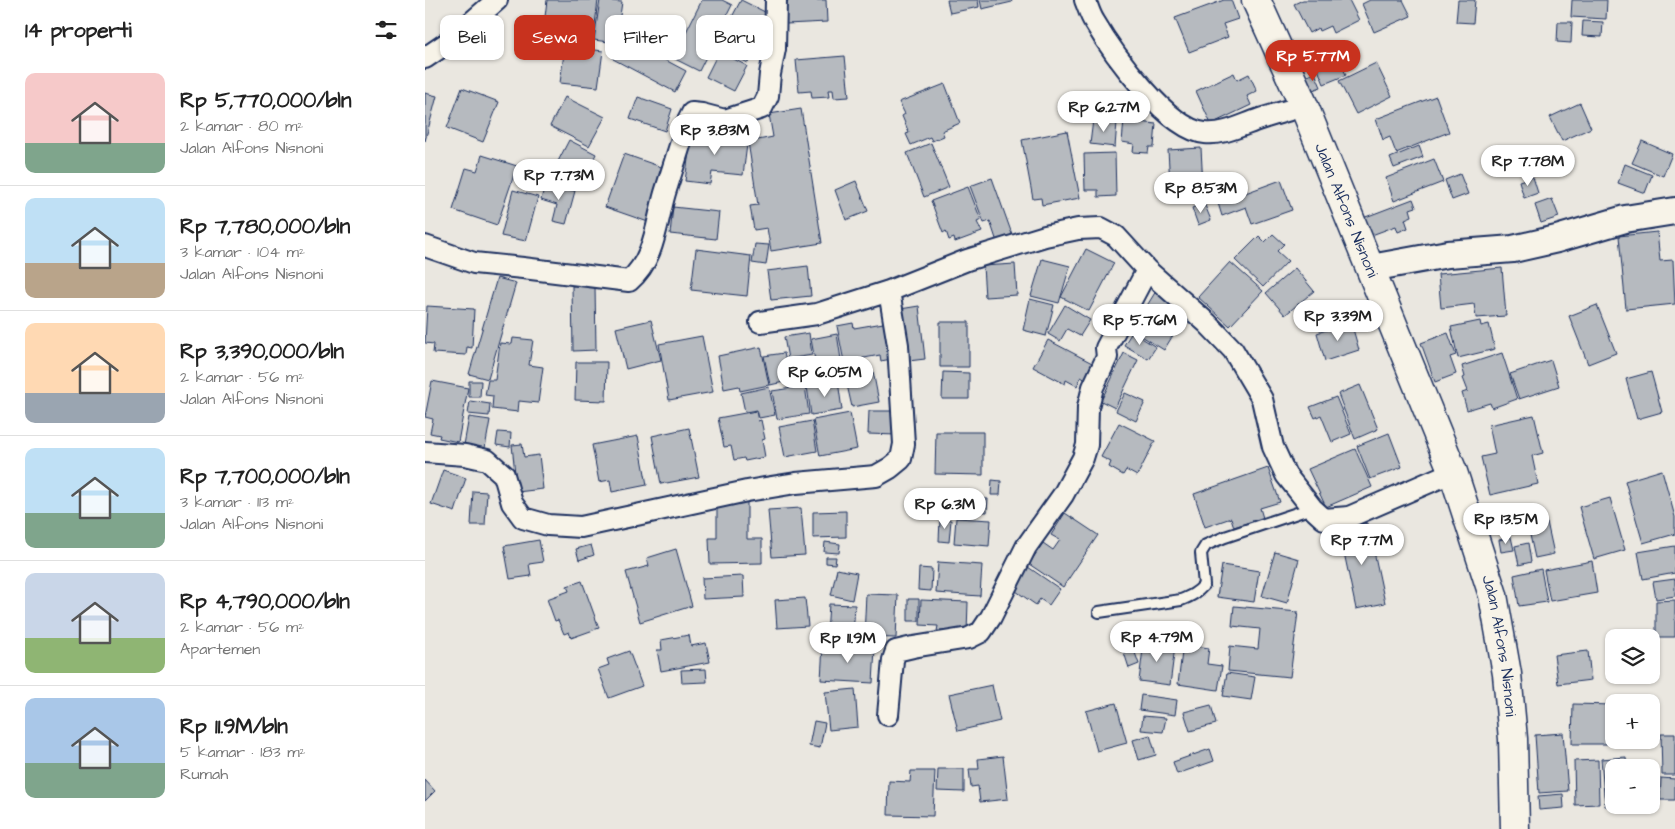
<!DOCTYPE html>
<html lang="id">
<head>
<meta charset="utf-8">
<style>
  :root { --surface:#fff; --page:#f2f2f2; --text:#222; --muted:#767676; --line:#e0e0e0; --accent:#c8321e }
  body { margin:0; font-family:"Architects Daughter",sans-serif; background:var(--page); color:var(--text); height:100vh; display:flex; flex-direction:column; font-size:19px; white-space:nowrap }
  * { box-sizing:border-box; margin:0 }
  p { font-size:16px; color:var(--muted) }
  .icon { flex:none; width:28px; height:28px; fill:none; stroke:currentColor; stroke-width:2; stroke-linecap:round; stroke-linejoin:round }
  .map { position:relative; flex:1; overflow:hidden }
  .sheet { display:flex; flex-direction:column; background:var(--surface); width:425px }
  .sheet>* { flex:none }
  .top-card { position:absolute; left:15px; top:15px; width:475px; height:45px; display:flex; gap:10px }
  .tools { position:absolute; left:1180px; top:629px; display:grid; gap:10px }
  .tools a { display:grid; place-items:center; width:55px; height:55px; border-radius:10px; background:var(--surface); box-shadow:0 1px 4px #0004; font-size:25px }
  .price { position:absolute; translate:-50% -42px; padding:0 11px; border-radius:18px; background:#fff; color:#222; font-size:16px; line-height:32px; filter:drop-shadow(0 1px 2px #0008) }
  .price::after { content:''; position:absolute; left:50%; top:30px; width:15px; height:11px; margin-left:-8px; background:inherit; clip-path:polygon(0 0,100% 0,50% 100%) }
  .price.selected { background:var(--accent); color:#fff }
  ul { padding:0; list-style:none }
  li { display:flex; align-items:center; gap:15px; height:125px; padding:0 25px }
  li+li { border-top:1px solid var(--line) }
  li span { display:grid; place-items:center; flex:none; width:140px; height:100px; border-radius:10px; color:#555 }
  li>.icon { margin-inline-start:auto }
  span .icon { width:60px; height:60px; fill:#fffc; stroke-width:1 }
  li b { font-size:21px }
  h2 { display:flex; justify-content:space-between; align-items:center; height:60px; padding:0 25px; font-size:21px }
  .pill { padding:0 18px; border-radius:10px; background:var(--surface); box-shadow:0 1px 4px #0004; font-size:18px; line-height:45px }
  .pill.selected { background:var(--accent); color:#fff }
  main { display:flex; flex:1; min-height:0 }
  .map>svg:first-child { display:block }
  .building { fill:#b6babf; stroke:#1b2f5e }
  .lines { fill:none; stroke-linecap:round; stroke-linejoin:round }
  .service-casing { stroke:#1b2f5e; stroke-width:14 }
  .minor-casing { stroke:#1b2f5e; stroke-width:24 }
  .tertiary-casing { stroke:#1b2f5e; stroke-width:30 }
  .secondary-casing { stroke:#1b2f5e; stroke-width:31 }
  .service { stroke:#f7f3e8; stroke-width:10 }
  .minor { stroke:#f7f3e8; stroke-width:20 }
  .tertiary { stroke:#f7f3e8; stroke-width:26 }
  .secondary { stroke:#f7f3e8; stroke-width:28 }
  .labels { text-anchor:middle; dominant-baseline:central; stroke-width:5; stroke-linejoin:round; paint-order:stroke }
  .street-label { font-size:16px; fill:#1b2f5e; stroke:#f7f3e8 }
</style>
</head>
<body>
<main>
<section class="sheet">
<h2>14 properti<svg class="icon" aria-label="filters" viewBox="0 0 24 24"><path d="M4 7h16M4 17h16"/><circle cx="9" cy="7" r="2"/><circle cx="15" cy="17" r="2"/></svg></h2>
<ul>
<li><span style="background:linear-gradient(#f6c9c9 70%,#7fa58c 0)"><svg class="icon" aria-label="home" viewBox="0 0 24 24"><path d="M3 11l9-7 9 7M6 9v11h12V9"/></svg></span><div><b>Rp 5,770,000/bln</b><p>2 kamar · 80 m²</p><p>Jalan Alfons Nisnoni</p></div></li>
<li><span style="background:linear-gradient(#bfe0f5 65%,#b9a48a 0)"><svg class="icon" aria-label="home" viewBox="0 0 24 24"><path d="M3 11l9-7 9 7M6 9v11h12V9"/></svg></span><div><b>Rp 7,780,000/bln</b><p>3 kamar · 104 m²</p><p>Jalan Alfons Nisnoni</p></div></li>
<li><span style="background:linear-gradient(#ffd9b3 70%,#9aa5b1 0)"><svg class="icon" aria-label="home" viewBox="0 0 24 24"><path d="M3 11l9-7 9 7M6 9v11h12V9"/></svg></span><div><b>Rp 3,390,000/bln</b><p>2 kamar · 56 m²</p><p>Jalan Alfons Nisnoni</p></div></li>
<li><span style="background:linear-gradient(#bfe0f5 65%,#7fa58c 0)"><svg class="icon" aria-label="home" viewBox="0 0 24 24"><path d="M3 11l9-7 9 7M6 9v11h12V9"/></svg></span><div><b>Rp 7,700,000/bln</b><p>3 kamar · 113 m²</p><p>Jalan Alfons Nisnoni</p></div></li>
<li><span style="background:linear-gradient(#c9d6e8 65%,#8fb573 0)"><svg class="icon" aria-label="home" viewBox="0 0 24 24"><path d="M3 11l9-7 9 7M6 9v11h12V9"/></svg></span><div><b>Rp 4,790,000/bln</b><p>2 kamar · 56 m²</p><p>Apartemen</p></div></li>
<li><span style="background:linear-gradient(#a9c7e8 65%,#7fa58c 0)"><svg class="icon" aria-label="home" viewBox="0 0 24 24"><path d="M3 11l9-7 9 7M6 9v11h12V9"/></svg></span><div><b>Rp 11.9M/bln</b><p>5 kamar · 183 m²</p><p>Rumah</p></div></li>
</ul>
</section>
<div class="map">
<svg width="1250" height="829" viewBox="0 0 1250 829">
  <rect width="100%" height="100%" fill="#eae7e0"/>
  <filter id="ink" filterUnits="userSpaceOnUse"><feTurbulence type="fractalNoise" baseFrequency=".02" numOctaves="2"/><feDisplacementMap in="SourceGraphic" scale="10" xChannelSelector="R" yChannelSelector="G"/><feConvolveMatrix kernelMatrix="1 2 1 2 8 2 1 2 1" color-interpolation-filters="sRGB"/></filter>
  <g filter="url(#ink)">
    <!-- building -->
    <path class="building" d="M122,0H173L168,41L118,34Z
      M175,0L197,2L191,43L169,40Z
      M277,0H297L307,5L274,71L248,58Z
      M316,0L348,16L323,63L291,47Z
      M360,0H401L402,22L361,24Z
      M522,0H553L554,7L525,13Z
      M555,0H586L587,2L557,9Z
      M799,0H806L813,19L798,24L803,37L764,52L750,18Z
      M878,0H924L934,20L908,33L905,26L894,31L893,28L884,33L869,4Z
      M945,0H978L986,16L949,32L937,4Z
      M1033,0H1050L1048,23L1031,22Z
      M1147,0H1182L1181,19L1146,17Z
      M1158,21L1178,22L1177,37L1157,36Z
      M1133,22H1147L1146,43L1132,42Z
      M199,38L261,71L250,92L188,59Z
      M140,46L178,51L173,87L135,83Z
      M294,51L322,66L309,91L281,77Z
      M420,56L424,97L409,98L408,90H403L404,97L387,98L386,91L374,92L371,60Z
      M914,58L921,75L899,84L892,67Z
      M951,63L967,96L931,114L914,81Z
      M809,73L812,80L824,74L832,91L822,96L826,105L786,124L771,91Z
      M890,73L896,87L885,91L879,77Z
      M520,84L535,123L517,131L519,136L507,141L505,137L486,145L481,134L484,133L477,116L480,114L474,102Z
      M37,88L74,102L58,142L22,128Z
      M0,93L12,96L0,141Z
      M1011,96L1024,132L971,153L965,137L958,140L951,119Z
      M140,97L180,117L164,146L125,126Z
      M213,97L247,109L240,131L205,119Z
      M1155,103L1166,128L1137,141L1125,117Z
      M376,109L397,243L346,251L342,228L329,230L325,206L333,205L323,142L348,137L344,114Z
      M668,120L692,122L690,147L665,144Z
      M699,120L731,124L729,147H724L723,153L708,152L709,144L697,142Z
      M267,130L323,137L318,175L287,172L285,184L260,181Z
      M642,131L655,198L617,205L616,198L608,199L597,140Z
      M144,140L171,154L155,186L127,173Z
      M1217,141L1247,154L1238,176L1207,163Z
      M506,143L524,187L499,197L482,153Z
      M994,146L998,157L969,168L965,158Z
      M776,148L778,186L756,188V183L745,184L743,150Z
      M690,153L691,196L673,197V190H660L659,154Z
      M199,154L245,170L226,223L180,207Z
      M57,155L92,166L72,225L28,210L41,168L52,171Z
      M1009,159L1018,182L969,201L961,178Z
      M1200,164L1227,175L1220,193L1193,183Z
      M1035,174L1043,194L1027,200L1020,180Z
      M1108,177L1113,193L1099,198L1094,181Z
      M567,178L588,237L572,242L565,221L559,223L545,186Z
      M856,180L867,210L827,224L821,207L797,216L793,203Z
      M431,181L443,211L421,220L410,190Z
      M120,184L150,191L141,224L128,221L132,205L116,200Z
      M543,187L556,220L552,222L557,232L530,242L529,238L524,240L521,231L518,233L506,201Z
      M88,190L113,197L101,241L76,236Z
      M988,199L991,207L985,209L987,216L980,219L983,228L973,232L971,226L944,236L938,218Z
      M1127,199L1134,217L1116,223L1110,205Z
      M779,203L786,220L773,225L767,208Z
      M248,207L294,212L291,239L245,234Z
      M1232,232L1235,261L1248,260L1250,304L1201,309L1194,236Z
      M848,234L859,244L852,251L863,261L838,287L810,260L834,236L840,242Z
      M330,244L344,245L341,265L327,263Z
      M271,249L326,256L322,296L266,290Z
      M661,249L689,263L664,311L636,297Z
      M617,259L645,266L634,303L606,296Z
      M805,262L838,291L805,326L773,297Z
      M590,264L592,295L560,297L558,266Z
      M383,266L386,296L346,300L342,271Z
      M870,268L889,291L860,315L841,293Z
      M1077,268L1081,316L1051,318L1049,304L1016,308L1013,274Z
      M72,278L91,283L63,379L44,374Z
      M147,286H170L171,350L148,351Z
      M731,291L755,307L743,327L750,332L739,350L707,330Z
      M605,299L629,305L621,336L598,330Z
      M640,305L665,320L655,336L642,329L635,341L623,334Z
      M1172,305L1191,353L1163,364L1144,316Z
      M2,306L49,309L47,348L42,347L41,355L8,353L9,344L0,343Z
      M494,306L500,359L475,362L469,310Z
      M226,320L236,360L201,369L191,328Z
      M1055,321L1056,326L1064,324L1070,349L1033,358L1026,327Z
      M464,322L471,358L456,361L455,355L434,359L435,364L420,367L412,326L428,323L429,328Z
      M515,322H544V367H515Z
      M926,322L934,350L900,361L892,333Z
      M707,332L731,347L723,359L699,345Z
      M384,333L387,355L363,359L359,337Z
      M1023,333L1031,355L1025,357L1031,374L1010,382L996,343Z
      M412,334L418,372L393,377L386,339Z
      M277,336L288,392L244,400L234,344Z
      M88,338L108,340L104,365L118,367L113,403L94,401L93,412L67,409L68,396L60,395L63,380H70L75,343L87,344Z
      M623,340L669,364L661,380L656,377L652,386L641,380L640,384L608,367Z
      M336,347L344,385L315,391L314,386L299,389L293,356Z
      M359,353L361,362L373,359L377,378L345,385L339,356Z
      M699,353L713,360L690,408L676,401Z
      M1077,353L1092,399L1067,408L1065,403L1042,410L1037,393L1043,391L1038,378L1040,377L1037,366Z
      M1126,360L1134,386L1094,399L1085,374Z
      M151,362H182L181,401L150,400Z
      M448,371L454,402L427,407L420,376Z
      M518,372L544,373V399H517Z
      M1226,372L1237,412L1212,419L1201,379Z
      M7,381L43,388L33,442L14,438L15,435L5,433L8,419L0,417Z
      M44,381H56L55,397H44Z
      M413,381L417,410L386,415L382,386Z
      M935,385L953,429L930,439L913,394Z
      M380,386L384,414L352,419L347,391Z
      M344,387L350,415L334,418L332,410L320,412L316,393Z
      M700,393L720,402L711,421L691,411Z
      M911,397L926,434L907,442L896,415L890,418L885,407Z
      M45,401L65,404L64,416L43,414Z
      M331,411L333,421L336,420L340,439L337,440L340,457L320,461L319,458L309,460L306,446L299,447L293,418Z
      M444,411H471V435L443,434Z
      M425,413L432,449L395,456L388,420Z
      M1109,415L1118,453L1107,456L1113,484L1065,495L1056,457L1070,454L1064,425Z
      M44,417L65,420L60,448L39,445Z
      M387,421L392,451L360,457L354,427Z
      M694,423L730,441L712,476L701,470L698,475L684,467L686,462L676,457Z
      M264,428L274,477L236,484L227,436Z
      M73,432L86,433L85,447L71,445Z
      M511,432H558V475L510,474Z
      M964,433L977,467L945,479L932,446Z
      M213,436L222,485L187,492L185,480L174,482L167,445Z
      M97,444L99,457L114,455L118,489L92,492L87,445Z
      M930,449L947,487L901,507L883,469Z
      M843,468L855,502L835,508L838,518L809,527L806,518L780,527L769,494Z
      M18,470L41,478L30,512L6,504Z
      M1237,470L1250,517V534L1218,543L1200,481Z
      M567,480L576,481L575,495H566Z
      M48,491L62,492L60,525H46Z
      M545,498L563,499L562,512L544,511Z
      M1185,498L1200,550L1169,559L1154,507Z
      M292,502H322V539H337V563L285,564L284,538H292Z
      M376,508L380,555L347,557L343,510Z
      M421,511V537L388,538V512Z
      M640,513L673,535L638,587L604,564L618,543L628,550L635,540L626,535Z
      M531,518L566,520L564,546L529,543Z
      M515,519L526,520L524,542L514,541Z
      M1122,522L1129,554L1110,558L1103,526Z
      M943,523L960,603L931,609L914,529Z
      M1086,537L1089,550L1076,552L1074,540Z
      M114,540L118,562L104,564L106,576L85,579L79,546Z
      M400,542L415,544L414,553L399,552Z
      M1103,543L1106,562L1094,565L1090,546Z
      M166,545L169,555L154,560L151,549Z
      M1250,546V573L1218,579L1213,552Z
      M251,549L267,606L215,622L201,572L224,566L222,558Z
      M850,552L874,559L862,603L837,596Z
      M401,557H411L410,564L401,563Z
      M1167,561L1172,593L1125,601L1119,570Z
      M513,562L557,565L555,596L511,593Z
      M797,565L834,571L829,602L792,597Z
      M603,567L635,589L624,605L615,599L611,605L588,589Z
      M494,568L507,569L506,591L493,590Z
      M412,569L432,573L427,600L406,595Z
      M1116,569L1122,602L1094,606L1089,575Z
      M318,576L319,597L278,599L277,578Z
      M1250,579V596L1231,599L1228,582Z
      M157,581L174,628L146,638L144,632L139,634L133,620L130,621L122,599L144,591L142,586Z
      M441,594L473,595L471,638L439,637Z
      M380,598L383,626L352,628L350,600Z
      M483,599H494V621H483Z
      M496,600L543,602L542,632L512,631L513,626L495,625Z
      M1250,600V637H1231V601Z
      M404,604L430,605L428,635L402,633Z
      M809,606L873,612L865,677L803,671L805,646L833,649L835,629L807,626Z
      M264,635L266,646L281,643L285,662L236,671L232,650H237L236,640Z
      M704,636L714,664L704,668L695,640Z
      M719,641L750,646L745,685L714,681Z
      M398,644L450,648L448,683L396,680Z
      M758,644L784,648L782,664L797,666L793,690L753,684Z
      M204,651L217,686L184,698L173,669L184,665L182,659Z
      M1163,651L1166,680L1133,684L1129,655Z
      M281,669L282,682L257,683L256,670Z
      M802,673L830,677L826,700L798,696Z
      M567,685L575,721L533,731L524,694Z
      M430,689L433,727L404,730L400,692Z
      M716,695L752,700L750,715L714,710Z
      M691,703L702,743L672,751L661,711Z
      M1148,704L1189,705V740H1198V744H1147Z
      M786,705L791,724L765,731L759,712Z
      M718,716L741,718L738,732L716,730Z
      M389,721L400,723L395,748L384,746Z
      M1138,733L1143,791L1114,793L1110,735Z
      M1236,734H1250V775H1237Z
      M725,735L731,755L714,760L708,740Z
      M785,749L789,761L752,774L748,762Z
      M578,756L583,799L555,802L553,786L546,787L544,769H554L553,759Z
      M1201,757L1202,768H1189V805L1180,806L1176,759Z
      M1173,760L1174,804L1150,805L1149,761Z
      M513,769H539V792L512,791Z
      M1226,769H1232L1233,801H1226Z
      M486,771H510L508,816L463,815L464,781L485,782Z
      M1236,778L1250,779V800H1235Z
      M0,780L10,791L0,801Z
      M1138,794L1139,808L1114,810L1113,796Z"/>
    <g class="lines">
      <defs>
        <path id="service" d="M674,612L756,600C766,596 772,593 779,585L776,553L781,545L800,537L887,508"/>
        <path id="minor" d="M660,0C663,7 665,15 669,21C687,52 743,130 780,133C799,135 817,125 835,119C850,114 865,110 879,106
          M0,58L25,41L72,0
          M0,246L49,263L98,268L204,281C230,259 231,224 240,193C247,170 255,146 262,123L267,113L277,114L300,120L337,108L343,96L345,74L350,49L351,0
          M335,322L392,314L464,291L542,260L620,236L653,229L676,228L691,236L722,270L782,323L808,350L837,399L848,447L861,475L887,508L899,519L924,517L1028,472
          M0,452L40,455L62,460L79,475L87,503L98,518L123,525L156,527L322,491L371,483L451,476L465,468L476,459L479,444L473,345L464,291
          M463,715L468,660L471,651L488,647L544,638L556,632L566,617L601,547L638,495L658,458L662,445L663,407L668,387L682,357L681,348L722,270"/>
        <path id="tertiary" d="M946,268L1023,254L1088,249L1132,239L1200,219L1250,211"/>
        <g id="secondary">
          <path id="s1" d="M831,0L879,106L1028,472L1068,595L1082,674L1088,739L1090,829"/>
        </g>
      </defs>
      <!-- service casing -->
      <use href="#service" class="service-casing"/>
      <!-- minor casing -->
      <use href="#minor" class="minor-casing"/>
      <!-- tertiary casing -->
      <use href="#tertiary" class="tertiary-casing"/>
      <!-- secondary casing -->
      <use href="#secondary" class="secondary-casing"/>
      <!-- service -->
      <use href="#service" class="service"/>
      <!-- minor -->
      <use href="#minor" class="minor"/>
      <!-- tertiary -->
      <use href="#tertiary" class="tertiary"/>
      <!-- secondary -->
      <use href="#secondary" class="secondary"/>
    </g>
  </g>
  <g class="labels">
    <!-- street labels -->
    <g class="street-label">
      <text stroke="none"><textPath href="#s1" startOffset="229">Jalan Alfons Nisnoni</textPath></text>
      <text stroke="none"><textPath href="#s1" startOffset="692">Jalan Alfons Nisnoni</textPath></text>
    </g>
  </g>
</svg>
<div class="tools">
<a><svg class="icon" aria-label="layers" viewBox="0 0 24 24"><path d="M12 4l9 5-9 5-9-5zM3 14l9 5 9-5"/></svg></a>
<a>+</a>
<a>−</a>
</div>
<b class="price selected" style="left:888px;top:82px">Rp 5.77M</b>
<b class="price" style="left:679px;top:133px">Rp 6.27M</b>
<b class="price" style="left:290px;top:156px">Rp 3.83M</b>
<b class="price" style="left:1103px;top:187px">Rp 7.78M</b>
<b class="price" style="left:134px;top:201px">Rp 7.73M</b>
<b class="price" style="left:776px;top:214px">Rp 8.53M</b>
<b class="price" style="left:913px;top:342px">Rp 3.39M</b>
<b class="price" style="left:715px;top:346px">Rp 5.76M</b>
<b class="price" style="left:400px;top:398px">Rp 6.05M</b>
<b class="price" style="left:520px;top:530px">Rp 6.3M</b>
<b class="price" style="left:1081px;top:545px">Rp 13.5M</b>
<b class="price" style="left:937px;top:566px">Rp 7.7M</b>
<b class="price" style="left:732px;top:663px">Rp 4.79M</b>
<b class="price" style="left:423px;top:664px">Rp 11.9M</b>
<div class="top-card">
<a class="pill">Beli</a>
<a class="pill selected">Sewa</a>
<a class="pill">Filter</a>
<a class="pill">Baru</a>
</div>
</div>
</main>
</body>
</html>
